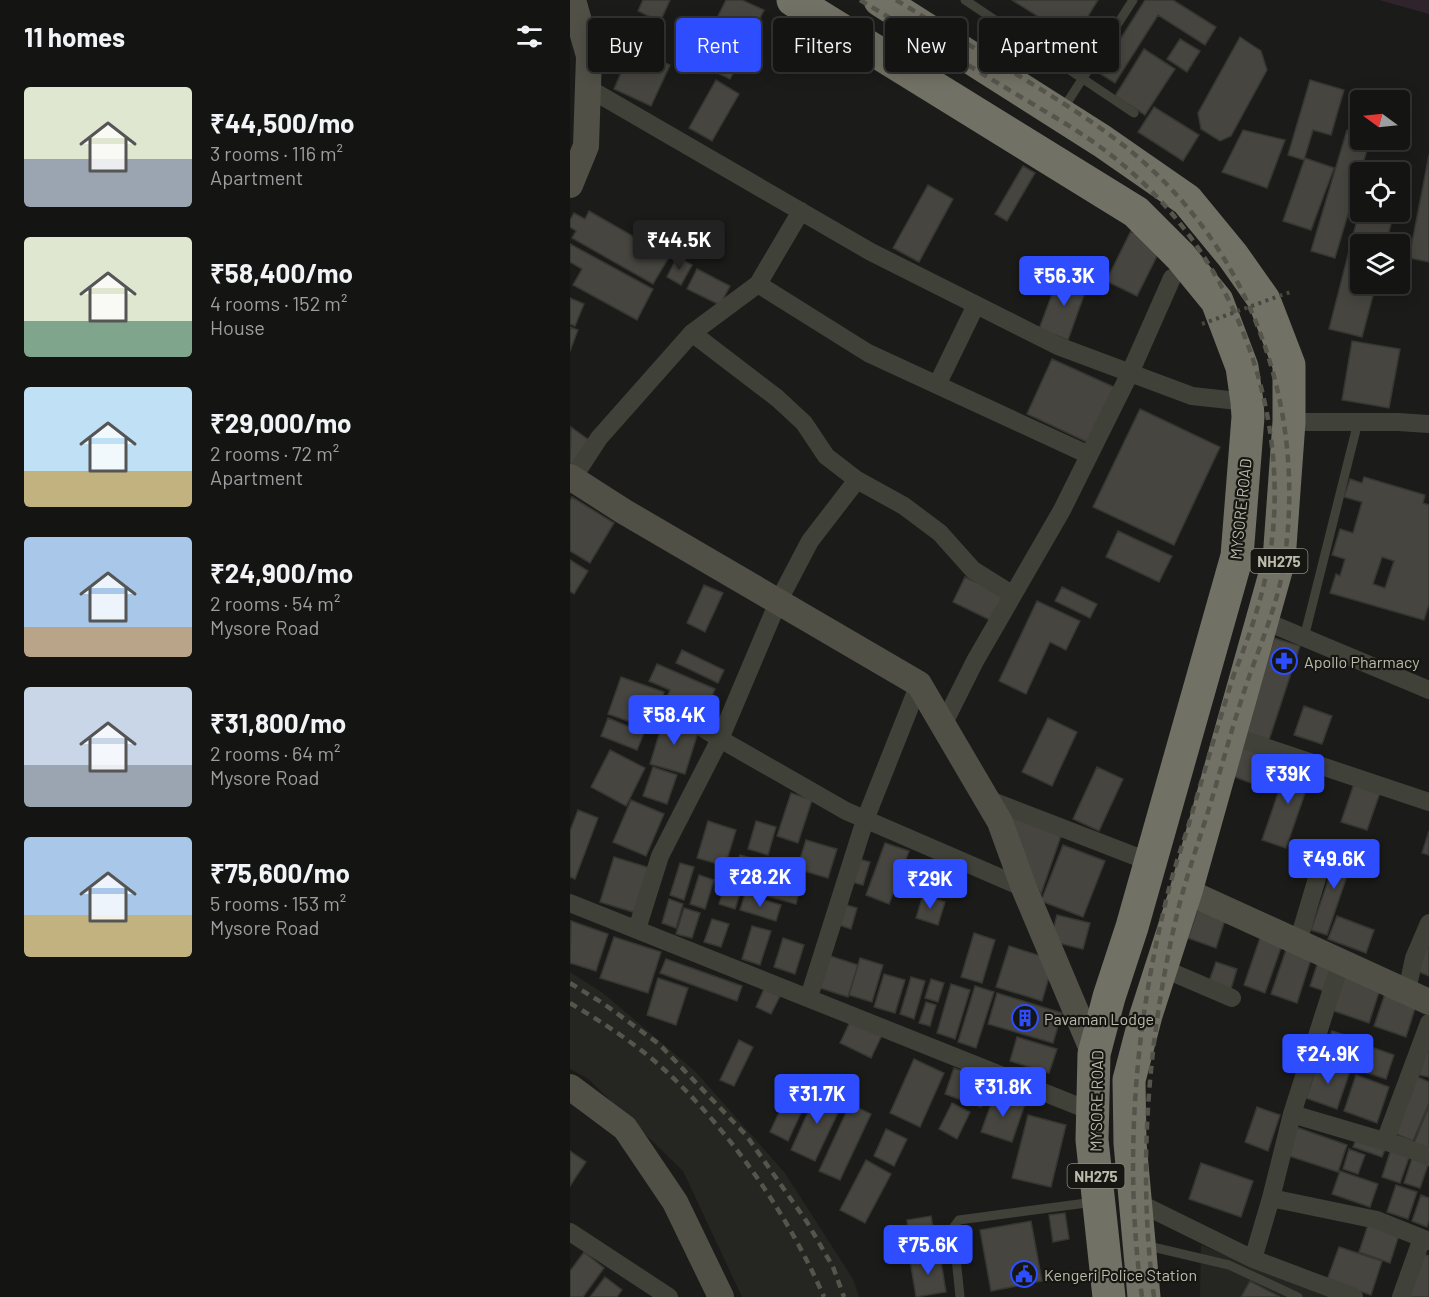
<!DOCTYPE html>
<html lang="en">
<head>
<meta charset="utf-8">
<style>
  :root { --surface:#141413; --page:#212121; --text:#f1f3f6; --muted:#9d9ea0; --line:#333; --accent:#2d4dff }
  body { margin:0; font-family:Barlow,sans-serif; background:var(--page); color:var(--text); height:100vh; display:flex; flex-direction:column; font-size:22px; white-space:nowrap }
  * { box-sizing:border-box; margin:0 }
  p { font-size:20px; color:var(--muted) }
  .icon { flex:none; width:33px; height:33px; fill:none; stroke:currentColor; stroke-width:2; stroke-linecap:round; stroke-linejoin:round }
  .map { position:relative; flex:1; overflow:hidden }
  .panel { display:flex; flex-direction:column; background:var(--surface); width:570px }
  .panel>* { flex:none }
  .hud { position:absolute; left:18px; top:18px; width:570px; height:54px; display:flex; gap:12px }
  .needle { width:39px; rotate:285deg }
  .fabs { position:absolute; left:780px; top:90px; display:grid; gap:12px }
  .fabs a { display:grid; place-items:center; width:60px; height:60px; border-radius:6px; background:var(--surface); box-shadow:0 3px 15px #0003,0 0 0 2px var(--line); font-size:30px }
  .price { position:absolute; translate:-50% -51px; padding:0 14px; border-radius:6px; background:var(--accent); color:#fff; font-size:20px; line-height:39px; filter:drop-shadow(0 2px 3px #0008) }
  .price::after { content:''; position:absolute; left:50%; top:36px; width:18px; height:14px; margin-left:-9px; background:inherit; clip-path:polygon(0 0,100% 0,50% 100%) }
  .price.selected { background:#222; color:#fff }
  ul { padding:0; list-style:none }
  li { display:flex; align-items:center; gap:18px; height:150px; padding:0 24px }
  li span { display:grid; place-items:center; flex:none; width:168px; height:120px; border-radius:6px; color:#555 }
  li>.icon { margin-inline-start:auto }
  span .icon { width:72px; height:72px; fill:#fffc; stroke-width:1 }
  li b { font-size:26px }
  h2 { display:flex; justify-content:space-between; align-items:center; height:72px; padding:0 24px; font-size:26px }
  .pill { padding:0 21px; border-radius:6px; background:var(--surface); box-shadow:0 3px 15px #0003,0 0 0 2px var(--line); font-size:21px; line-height:54px }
  .pill.selected { background:var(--accent); color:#fff }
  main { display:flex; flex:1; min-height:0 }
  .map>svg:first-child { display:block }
  .built { fill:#252521 }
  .green { fill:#2f242b }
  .building { fill:#46453f; stroke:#363732; stroke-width:1.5; fill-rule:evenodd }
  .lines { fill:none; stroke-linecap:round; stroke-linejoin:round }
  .lane { stroke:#404139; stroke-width:9 }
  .street { stroke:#404139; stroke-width:18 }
  .secondary { stroke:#515047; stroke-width:26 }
  .highway { stroke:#727165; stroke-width:33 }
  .rail { stroke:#56554c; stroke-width:4.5; stroke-dasharray:8 6; stroke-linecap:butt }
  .path-bridge { stroke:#48473f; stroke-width:4; stroke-dasharray:3 4.5; stroke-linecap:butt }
  .labels { text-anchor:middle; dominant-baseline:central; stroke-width:4.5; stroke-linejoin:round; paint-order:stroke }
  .shield { fill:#161613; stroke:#8a897d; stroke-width:1.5 }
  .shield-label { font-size:15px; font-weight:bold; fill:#bcbaaa }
  .street-label { font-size:16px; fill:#bcbaaa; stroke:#161613 }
  .poi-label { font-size:16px; fill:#bcbaaa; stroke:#161613; text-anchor:start }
</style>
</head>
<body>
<main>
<section class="panel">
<h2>11 homes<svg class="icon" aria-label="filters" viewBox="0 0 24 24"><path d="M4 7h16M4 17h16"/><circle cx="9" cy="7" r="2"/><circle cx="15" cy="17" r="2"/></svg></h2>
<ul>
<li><span style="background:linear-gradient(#dfe7d0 60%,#9aa5b1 0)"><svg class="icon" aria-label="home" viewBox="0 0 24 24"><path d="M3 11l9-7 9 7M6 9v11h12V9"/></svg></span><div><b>₹44,500/mo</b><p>3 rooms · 116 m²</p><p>Apartment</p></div></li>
<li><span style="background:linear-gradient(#dfe7d0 70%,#7fa58c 0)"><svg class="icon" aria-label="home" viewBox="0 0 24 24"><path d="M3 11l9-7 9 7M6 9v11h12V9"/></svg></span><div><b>₹58,400/mo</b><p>4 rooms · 152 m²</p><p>House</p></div></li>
<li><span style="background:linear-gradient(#bfe0f5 70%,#c2b280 0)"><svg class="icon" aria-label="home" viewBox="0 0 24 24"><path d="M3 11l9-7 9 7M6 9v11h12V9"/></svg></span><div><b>₹29,000/mo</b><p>2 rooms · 72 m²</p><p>Apartment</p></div></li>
<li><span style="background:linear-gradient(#a9c7e8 75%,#b9a48a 0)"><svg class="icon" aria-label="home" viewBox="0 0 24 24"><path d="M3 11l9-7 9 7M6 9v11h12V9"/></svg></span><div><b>₹24,900/mo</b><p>2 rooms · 54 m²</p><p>Mysore Road</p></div></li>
<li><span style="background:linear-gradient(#c9d6e8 65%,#9aa5b1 0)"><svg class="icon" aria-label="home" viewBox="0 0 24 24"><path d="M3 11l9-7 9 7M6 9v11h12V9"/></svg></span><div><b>₹31,800/mo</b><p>2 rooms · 64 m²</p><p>Mysore Road</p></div></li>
<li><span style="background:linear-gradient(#a9c7e8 65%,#c2b280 0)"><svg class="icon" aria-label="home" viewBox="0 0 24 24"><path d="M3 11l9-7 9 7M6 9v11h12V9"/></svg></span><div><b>₹75,600/mo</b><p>5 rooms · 153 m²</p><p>Mysore Road</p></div></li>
</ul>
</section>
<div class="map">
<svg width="859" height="1297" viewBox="0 0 859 1297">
  <rect width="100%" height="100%" fill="#1b1b19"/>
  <!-- built -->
  <path class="built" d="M0,972L33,993L126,1072L215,1173L283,1279L289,1297H172L113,1171L17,1078L0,1069Z
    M631,1245L760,1297H630Z"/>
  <!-- green -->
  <path class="green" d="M809,0H859V14Z"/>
  <!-- building -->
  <path class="building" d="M73,0H100L90,22L68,11Z
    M156,0H172L194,10L160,79L125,62Z
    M442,0H528L504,39Z
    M575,0H603L646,27L635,45L588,15L545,83L529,73Z
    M670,37L691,51L697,70L661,136L650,141L631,129L628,113Z
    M610,39L630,51L617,72L597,59Z
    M62,48L100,65L81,106L44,89Z
    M574,49L605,69L575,115L545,96Z
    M146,80L169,94L142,141L119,128Z
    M740,80L774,90L761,135L743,130L734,160L718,155Z
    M584,107L629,135L613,161L568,132Z
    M673,130L715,140L697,188L652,172Z
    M777,130L790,134V140H800L765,258L741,251Z
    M859,155V262L839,258Z
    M735,158L764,168L741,230L713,221Z
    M453,166L465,173L437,221L425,214Z
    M801,167L824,172H800Z
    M358,185L383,199L349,262L323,248Z
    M790,208V212H824L816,244H790V284H806L792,337L759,329Z
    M19,211L99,257L83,284L2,238L6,231L0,227V220L4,213L15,219Z
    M561,231L592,246L567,296L536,281Z
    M0,244L83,289L67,320L3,285L12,269L0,262Z
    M107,257L122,265L111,285L97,277Z
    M127,269L160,286L150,305L117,289Z
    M490,273L518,284L498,340L469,329Z
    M0,298L14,304L5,326L0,324Z
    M0,327L8,330L0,351Z
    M782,341L830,349L819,408L772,400Z
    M482,359L546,388L521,444L457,414Z
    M570,409L650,447L604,545L523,507Z
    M1,427L23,443L5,467L0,463Z
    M794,477L855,495L853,503L859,505V604L854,620L760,593L766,574L770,576L775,559L762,555L770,529L783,533L792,502L774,497L780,479L792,483ZM812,557L824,561L815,588L803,584Z
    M2,497L44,523L20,563L0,551V501Z
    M548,531L602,556L589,582L536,557Z
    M0,560L18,571L4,594L0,591Z
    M395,577L436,596L424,622L383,602Z
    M134,585L153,593L135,632L117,623Z
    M492,587L527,604L520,618L485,601Z
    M467,601L510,621L496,650L480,642L456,694L429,681Z
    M704,638L730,646L699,740L674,732Z
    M112,650L154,670L148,683L106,663Z
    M87,664L145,689L133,716L96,700L100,690L79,681Z
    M51,677L94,692L81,729L38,714Z
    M734,706L762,716L752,744L724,735Z
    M38,718L74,733L67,750L31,736Z
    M94,718L129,729L115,774L80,764Z
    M478,718L507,732L482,786L452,772Z
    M671,746L716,763L705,792L660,775Z
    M40,750L75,768L56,806L21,787Z
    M719,761L743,770L716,848L692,840Z
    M83,767L107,775L97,804L73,796Z
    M527,767L553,779L529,831L503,819Z
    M786,778L812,787L797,830L771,822Z
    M221,793L242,800L228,843L207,836Z
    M61,800L94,814L76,856L43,842Z
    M8,810L28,818L5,879L0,877V831Z
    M442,817L492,833L471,894L435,831Z
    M138,821L166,830L155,866L127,858Z
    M186,821L206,827L198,855L178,849Z
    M859,831V855L852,853Z
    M236,840L267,849L258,878L227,869Z
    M315,843L339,851L319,904L296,895Z
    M771,844L786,849L757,935L741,930Z
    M493,845L535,861L513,917L471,901Z
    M170,855L195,862L186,892L161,884Z
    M44,857L80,868L66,913L30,902Z
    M285,858L300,862L293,885L278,881Z
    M110,863L124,867L114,900L100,895Z
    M362,863L386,870L379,896L354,888Z
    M129,875L144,880L135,909L120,904Z
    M195,875L231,885L226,904L190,894Z
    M154,888L170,893L165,909L149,904Z
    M175,894L211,905L206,921L170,910Z
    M353,895L375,902L368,925L346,918Z
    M99,899L113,904L106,928L92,923Z
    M269,903L287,908L281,929L263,923Z
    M114,908L130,913L122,938L106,934Z
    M628,908L656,917L646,948L618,938Z
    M487,915L520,923L513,949L480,941Z
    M767,916L804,930L796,953L758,939Z
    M142,919L159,924L151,947L134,942Z
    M1,921L38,934L26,971L0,963Z
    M182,926L201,931L190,965L172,959Z
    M404,933L425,940L412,983L391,977Z
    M691,935L713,942L695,993L674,985Z
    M44,937L91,952L78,993L30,978Z
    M213,938L234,945L225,974L204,967Z
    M853,944L859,946V976L844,970Z
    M439,946L484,960L472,1001L426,987Z
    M717,947L742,956L727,1003L701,994Z
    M254,954L288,965L278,997L244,986Z
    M290,958L313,965L302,1002L279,995Z
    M96,959L172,986L167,1001L90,973Z
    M646,962L667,969L660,992L638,984Z
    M748,962L761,967L754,991L740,986Z
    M774,973L811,986L799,1023L761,1010Z
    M314,974L335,980L325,1013L304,1007Z
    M341,977L355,981L344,1019L330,1014Z
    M88,978L118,988L106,1025L77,1015Z
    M361,979L374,983L368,1002L355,998Z
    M381,984L400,990L385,1039L367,1033Z
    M405,986L424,992L406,1048L388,1042Z
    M817,988L848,999L836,1037L804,1026Z
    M194,989L210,996L201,1014L186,1007Z
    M427,993L492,1013L483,1043L418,1024Z
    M356,1002L366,1005L360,1026L349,1023Z
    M281,1020L312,1035L301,1058L270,1043Z
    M762,1031L793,1041L784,1067L753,1056Z
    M447,1037L487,1049L479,1073L440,1061Z
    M859,1039V1077L849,1075Z
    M169,1040L183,1047L164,1086L150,1080Z
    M804,1048L824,1055L816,1079L795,1072Z
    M344,1059L374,1073L350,1127L320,1113Z
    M749,1060L780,1071L767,1109L736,1098Z
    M384,1068L420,1081L411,1107L375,1094Z
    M786,1075L819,1087L807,1123L774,1111Z
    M846,1076L859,1082V1103L843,1141L821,1132Z
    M224,1080L242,1089L218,1141L200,1132Z
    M248,1090L273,1102L245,1161L221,1150Z
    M425,1093L455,1104L442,1142L411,1132Z
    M382,1103L400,1112L387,1139L369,1129Z
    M280,1104L301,1114L270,1180L249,1171Z
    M859,1106V1149L844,1143Z
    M687,1107L710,1115L698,1151L675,1142Z
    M458,1115L496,1125L481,1187L442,1178Z
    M726,1127L777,1145L768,1172L716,1155Z
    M316,1129L337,1139L324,1166L304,1156Z
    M787,1137L816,1147L812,1157L783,1147Z
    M822,1146L841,1152L830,1183L812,1177Z
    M779,1149L795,1155L788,1174L773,1169Z
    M0,1151L16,1162L0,1186Z
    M843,1155L859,1162L850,1188L834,1183Z
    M296,1160L321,1174L295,1223L270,1210Z
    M631,1163L683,1181L671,1217L619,1199Z
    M770,1171L808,1184L800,1207L762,1194Z
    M826,1185L847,1192L838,1219L817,1212Z
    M851,1195L859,1198V1220L857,1227L842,1221Z
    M495,1213L499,1239L483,1242L479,1215Z
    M361,1216L365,1239L340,1243L337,1220Z
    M461,1221L472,1281L421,1291L410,1230Z
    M798,1225L829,1235L820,1263L789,1252Z
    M769,1247L812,1261L801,1295L757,1280Z
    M14,1252L34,1268L13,1297H0V1271Z
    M852,1253L859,1256V1297H837Z
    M370,1255L376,1292L346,1297L340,1260Z
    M35,1277L52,1290L47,1297H20Z
    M680,1281L710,1297H671Z"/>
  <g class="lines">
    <!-- lane -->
    <path class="lane" d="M395,0L564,113
      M493,109L563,0
      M734,638L788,422
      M574,1245L659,1265L728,1297
      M390,1297L383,1228L389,1220L524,1202"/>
    <!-- street -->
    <path class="street" d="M18,88L301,252L488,346L622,396L677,402
      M188,284L231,211
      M122,333L207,398L234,423L256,456L287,480L334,506L370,533L403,570L443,595
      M367,385L406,305
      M719,422H828L859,424
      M3,478L29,438L122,333L188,284L298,353L519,455
      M692,620L859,690
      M107,712L150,739L276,811L454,888
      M373,725L405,661L492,510L560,373L602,278
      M659,735L859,802
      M417,799L580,862
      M0,903L523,1112
      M67,929L90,856L150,739L208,602L240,541L287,480
      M728,942L756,848
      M771,961L722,1114L701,1198L807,1220L859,1241
      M592,968L662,998
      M837,991L844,958L859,923
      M239,997L295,820L349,684
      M722,1114L834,1147L859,1157
      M815,1141L859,1023
      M565,1201L683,1259L784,1297
      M0,1232L99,1297
      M683,1259L701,1198
      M831,1297L852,1238"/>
    <!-- secondary -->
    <path class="secondary" d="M0,185L16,146L19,56L3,0
      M0,477L53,511L349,684L430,822L454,888L524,1054
      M616,891L859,1002
      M0,1087L55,1128L105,1202L151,1297"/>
    <!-- highway -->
    <path class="highway" d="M223,0L566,212L611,257L647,301L672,367L677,402L678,417L667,556L562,927L539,997L524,1054L522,1140L539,1297
      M310,0L532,141L617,200L663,256L694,300L719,365V422L709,560L616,891L576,1015L559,1080L560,1143L574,1297"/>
    <!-- rail -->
    <path class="rail" d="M290,0C340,30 391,61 441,91C474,111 507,129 537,152C652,239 716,387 703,531C698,581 683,628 664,674C648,725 633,776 618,827C610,852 601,878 595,905C564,1032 554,1167 572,1297
      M326,0C369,26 411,52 454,79C508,112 560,144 603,191C697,292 737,438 712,574C705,611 690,645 678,680C664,720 653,762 641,802C630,838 617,874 608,910C578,1035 567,1169 584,1297
      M0,983L34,1004L89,1044L176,1135L237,1222L263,1267L274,1297
      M0,1003C35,1024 71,1047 100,1075C163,1135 220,1218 254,1297"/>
    <!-- path-bridge -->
    <path class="path-bridge" d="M632,324L723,291"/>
  </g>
  <!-- icons -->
  <defs>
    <symbol id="pharmacy-ring" viewBox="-11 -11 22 22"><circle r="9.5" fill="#161613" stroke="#2d4dff" stroke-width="1.5"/><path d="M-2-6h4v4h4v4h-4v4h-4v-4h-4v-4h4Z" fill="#2d4dff"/></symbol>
    <symbol id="building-ring" viewBox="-11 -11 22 22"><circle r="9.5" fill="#161613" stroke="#2d4dff" stroke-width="1.5"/><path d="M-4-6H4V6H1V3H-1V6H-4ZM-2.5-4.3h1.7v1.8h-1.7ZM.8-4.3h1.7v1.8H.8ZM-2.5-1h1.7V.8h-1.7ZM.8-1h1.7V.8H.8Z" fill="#2d4dff"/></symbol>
    <symbol id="civic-ring" viewBox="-11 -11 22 22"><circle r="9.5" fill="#161613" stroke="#2d4dff" stroke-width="1.5"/><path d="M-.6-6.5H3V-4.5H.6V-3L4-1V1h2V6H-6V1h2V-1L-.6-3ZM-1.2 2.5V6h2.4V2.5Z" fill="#2d4dff"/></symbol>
  </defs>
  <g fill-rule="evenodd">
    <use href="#pharmacy-ring" x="699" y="646" width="30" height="30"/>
    <use href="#building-ring" x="440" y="1003" width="30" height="30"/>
    <use href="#civic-ring" x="439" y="1259" width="30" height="30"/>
  </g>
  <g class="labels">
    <!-- shield labels -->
    <g class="shield">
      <rect x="680.5" y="549" width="57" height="24" rx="4.5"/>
      <rect x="497.5" y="1164" width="57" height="24" rx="4.5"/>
    </g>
    <g class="shield-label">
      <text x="709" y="561">NH275</text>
      <text x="526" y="1176">NH275</text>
    </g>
    <!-- street labels -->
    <g class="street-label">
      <text transform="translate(670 509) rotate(-84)">MYSORE ROAD</text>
      <text transform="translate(526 1101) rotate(-89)">MYSORE ROAD</text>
    </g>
    <!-- poi labels -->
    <g class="poi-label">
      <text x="734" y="661">Apollo Pharmacy</text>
      <text x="474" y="1018">Pavaman Lodge</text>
      <text x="474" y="1274">Kengeri Police Station</text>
    </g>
  </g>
</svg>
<div class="fabs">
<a><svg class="needle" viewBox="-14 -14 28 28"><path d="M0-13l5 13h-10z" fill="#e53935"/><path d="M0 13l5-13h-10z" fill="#9d9ea0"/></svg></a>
<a><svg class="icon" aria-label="locate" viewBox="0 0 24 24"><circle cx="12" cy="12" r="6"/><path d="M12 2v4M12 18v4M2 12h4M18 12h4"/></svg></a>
<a><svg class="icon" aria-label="layers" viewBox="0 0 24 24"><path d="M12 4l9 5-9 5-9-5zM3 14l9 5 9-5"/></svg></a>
</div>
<b class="price selected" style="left:109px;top:271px">₹44.5K</b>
<b class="price" style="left:494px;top:307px">₹56.3K</b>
<b class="price" style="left:104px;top:746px">₹58.4K</b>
<b class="price" style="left:718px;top:805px">₹39K</b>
<b class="price" style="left:764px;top:890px">₹49.6K</b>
<b class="price" style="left:190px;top:908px">₹28.2K</b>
<b class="price" style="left:360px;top:910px">₹29K</b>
<b class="price" style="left:758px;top:1085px">₹24.9K</b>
<b class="price" style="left:433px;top:1118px">₹31.8K</b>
<b class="price" style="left:247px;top:1125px">₹31.7K</b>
<b class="price" style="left:358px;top:1276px">₹75.6K</b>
<div class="hud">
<a class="pill">Buy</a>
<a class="pill selected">Rent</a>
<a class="pill">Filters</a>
<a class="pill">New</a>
<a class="pill">Apartment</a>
</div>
</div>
</main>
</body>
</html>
